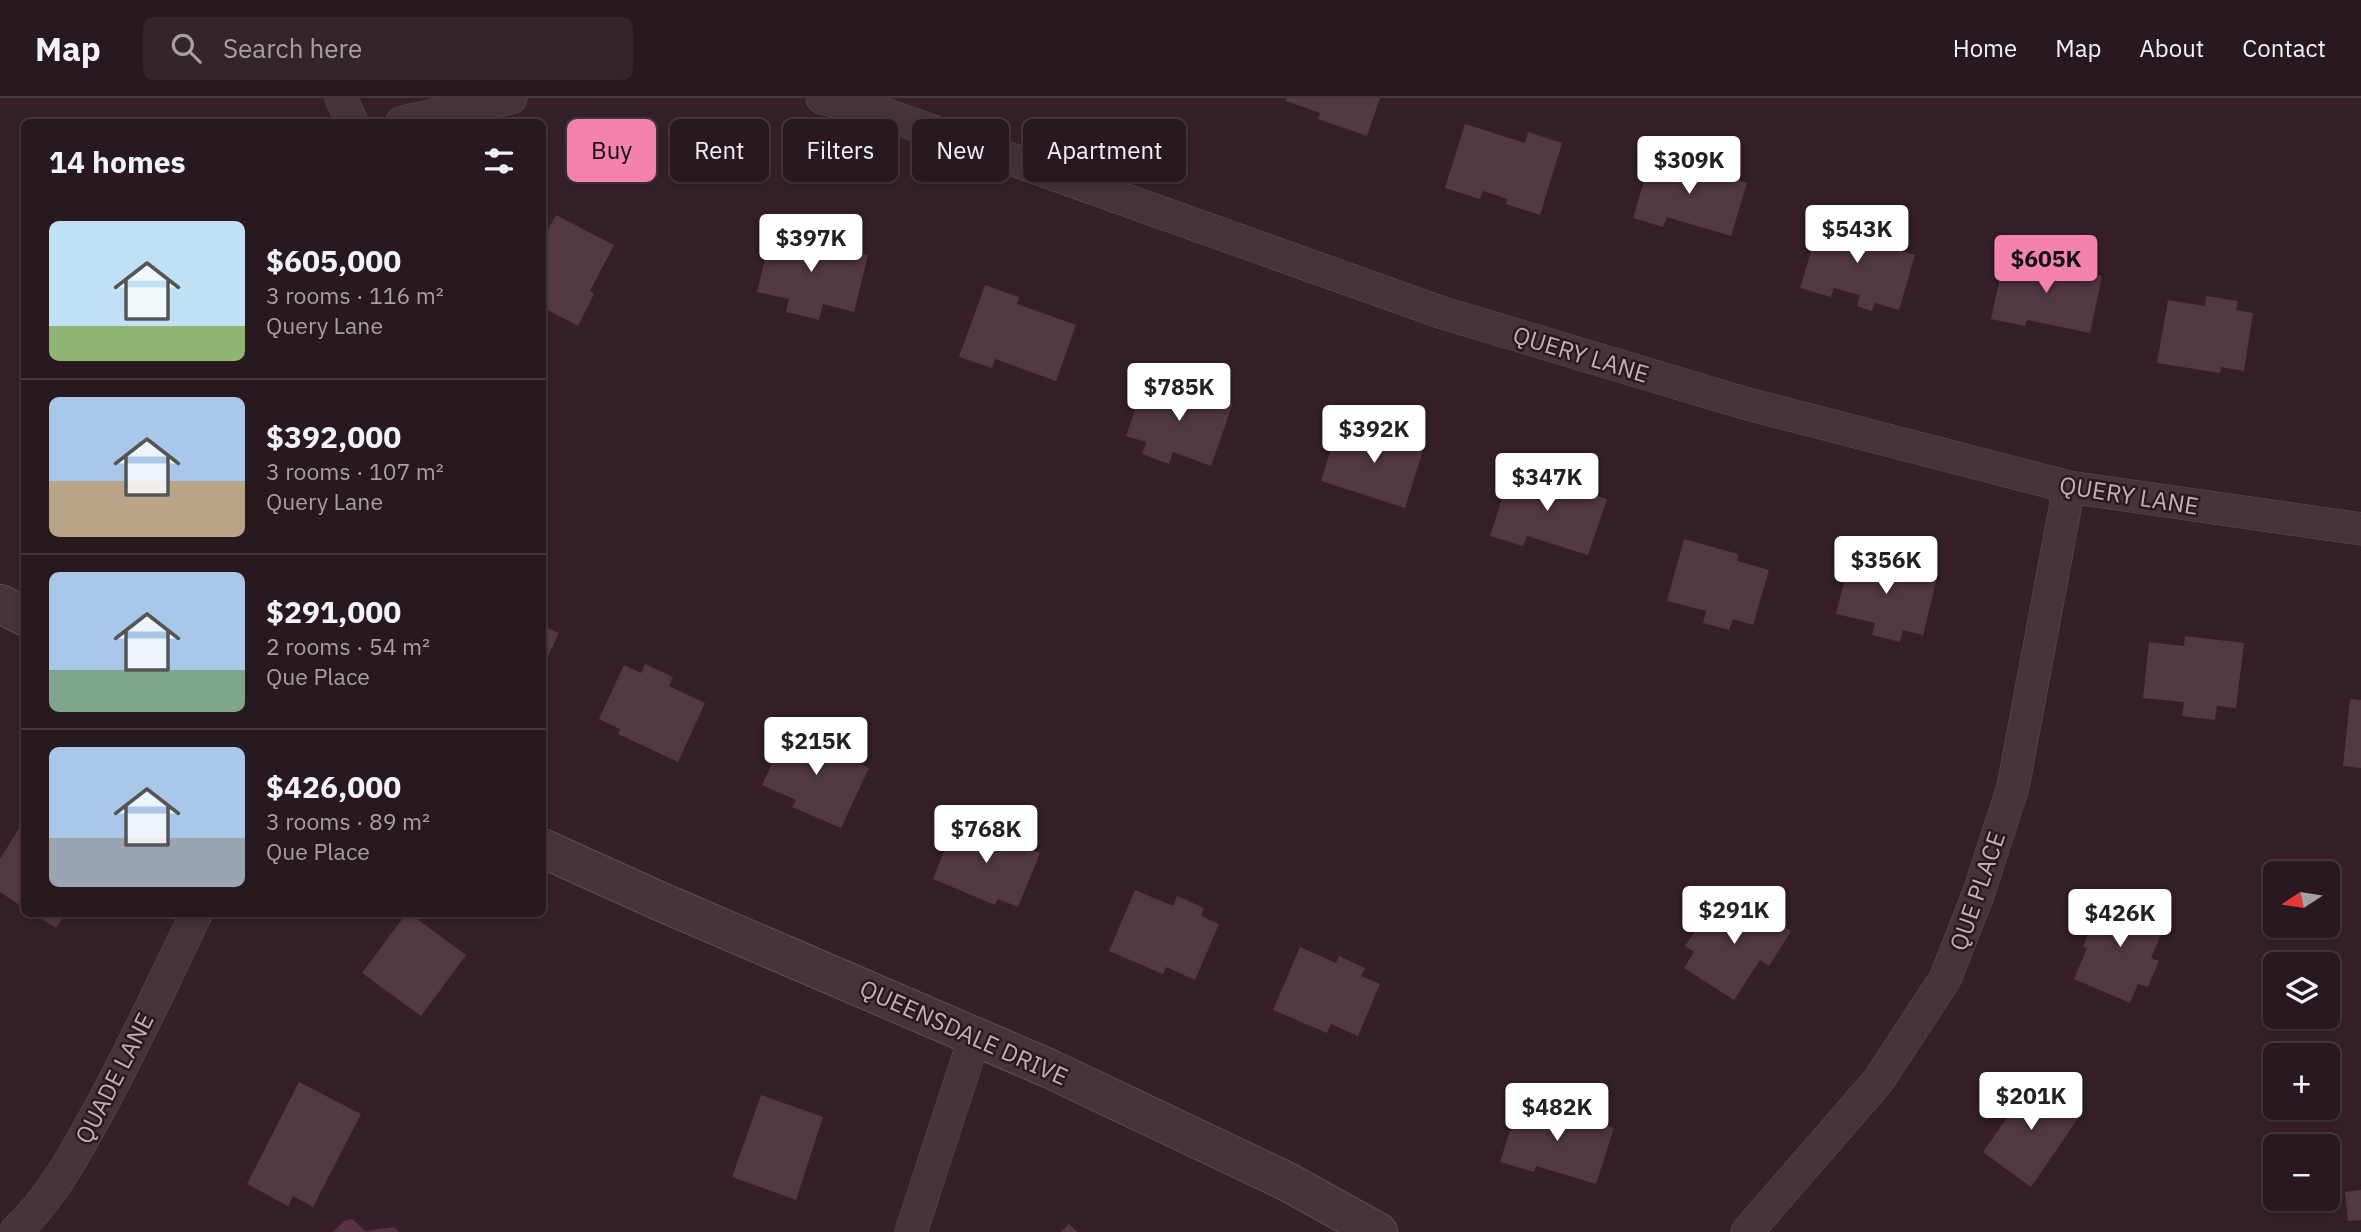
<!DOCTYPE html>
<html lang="en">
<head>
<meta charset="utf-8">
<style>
  :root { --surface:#28181f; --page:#34252c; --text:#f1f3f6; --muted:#a5a0a4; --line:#44373d; --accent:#f482ad }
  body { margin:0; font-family:"IBM Plex Sans",sans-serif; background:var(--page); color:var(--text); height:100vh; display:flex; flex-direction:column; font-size:26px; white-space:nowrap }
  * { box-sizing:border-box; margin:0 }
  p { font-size:23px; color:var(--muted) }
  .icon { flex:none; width:38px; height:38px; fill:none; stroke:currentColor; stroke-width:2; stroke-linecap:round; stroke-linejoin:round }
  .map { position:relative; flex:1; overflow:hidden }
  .sheet { position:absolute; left:21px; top:21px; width:525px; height:798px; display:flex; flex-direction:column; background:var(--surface); border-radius:10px; box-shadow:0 4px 10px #0003,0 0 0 2px var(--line) }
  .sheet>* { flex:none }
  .hud { position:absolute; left:567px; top:21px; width:665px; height:63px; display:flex; gap:14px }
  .needle { width:46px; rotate:258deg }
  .fabs { position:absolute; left:2263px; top:763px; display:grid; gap:14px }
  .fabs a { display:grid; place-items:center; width:77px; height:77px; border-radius:10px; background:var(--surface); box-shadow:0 4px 10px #0003,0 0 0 2px var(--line); font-size:35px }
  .price { position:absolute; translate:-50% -60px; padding:0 16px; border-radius:7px; background:#fff; color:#222; font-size:23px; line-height:46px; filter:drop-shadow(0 2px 4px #0008) }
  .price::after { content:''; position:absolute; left:50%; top:42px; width:21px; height:16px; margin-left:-10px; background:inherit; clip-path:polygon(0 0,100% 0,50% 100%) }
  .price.on { background:var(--accent); color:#111 }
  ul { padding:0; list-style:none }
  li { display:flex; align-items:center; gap:21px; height:175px; padding:0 28px }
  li+li { border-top:2px solid var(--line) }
  li span { display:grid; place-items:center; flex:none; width:196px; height:140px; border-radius:10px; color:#555 }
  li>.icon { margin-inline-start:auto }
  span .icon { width:84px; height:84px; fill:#fffc; stroke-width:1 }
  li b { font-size:30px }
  h2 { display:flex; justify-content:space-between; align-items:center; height:84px; padding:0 28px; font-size:30px }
  .tag { padding:0 24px; border-radius:10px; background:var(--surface); box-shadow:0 4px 10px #0003,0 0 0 2px var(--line); font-size:24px; line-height:63px }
  .tag.on { background:var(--accent); color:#111 }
  header { display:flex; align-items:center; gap:42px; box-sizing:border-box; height:98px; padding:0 35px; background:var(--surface); border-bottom:2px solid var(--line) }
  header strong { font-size:33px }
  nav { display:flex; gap:38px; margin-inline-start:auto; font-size:24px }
  .search { width:490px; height:63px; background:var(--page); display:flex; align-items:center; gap:18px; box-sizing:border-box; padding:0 24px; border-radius:10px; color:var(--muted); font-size:26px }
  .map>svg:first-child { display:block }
  .water { fill:#5a3243 }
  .building { fill:#533944 }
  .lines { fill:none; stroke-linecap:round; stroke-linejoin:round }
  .minor-casing { stroke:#614e56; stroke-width:33 }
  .tertiary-casing { stroke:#614e56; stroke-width:40 }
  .minor { stroke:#46333b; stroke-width:32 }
  .tertiary { stroke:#46333b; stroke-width:38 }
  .labels { text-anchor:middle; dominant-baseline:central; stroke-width:5; stroke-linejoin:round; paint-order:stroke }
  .street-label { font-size:24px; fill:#c3adb6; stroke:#2a1920 }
</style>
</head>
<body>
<header>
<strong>Map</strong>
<div class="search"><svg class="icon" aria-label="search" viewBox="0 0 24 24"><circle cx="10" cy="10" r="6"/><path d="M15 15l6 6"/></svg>Search here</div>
<nav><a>Home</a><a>Map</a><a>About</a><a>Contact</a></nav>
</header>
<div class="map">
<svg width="2361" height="1134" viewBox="0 0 2361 1134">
  <rect width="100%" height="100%" fill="#352029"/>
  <!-- water -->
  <path class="water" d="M352,1121L365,1133L394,1129L399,1134H333L344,1123Z"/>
  <!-- building -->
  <path class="building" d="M1287,0H1380L1367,38L1318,21L1320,15L1286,3Z
    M1465,26L1525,45L1528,34L1562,45L1540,117L1506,106L1507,101L1483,93L1480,101L1445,90Z
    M1652,56L1747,85L1731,138L1667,119L1663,129L1633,120Z
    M556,117L614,147L590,193L594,196L578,228L542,209V131L547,133Z
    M1821,121L1853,130L1855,123L1885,131L1880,147L1915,157L1899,212L1875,205L1872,213L1857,208L1860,197L1834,190L1831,199L1800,190Z
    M773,129L809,138L808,143L868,157L854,214L823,206L819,222L786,214L789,201L757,194Z
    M2005,157L2102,178L2090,235L2027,222L2025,228L1991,221Z
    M985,187L1019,199L1017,206L1076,227L1056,283L995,261L992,270L959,259Z
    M2206,198L2238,203L2236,212L2253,215L2244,273L2221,269L2220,275L2157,265L2168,202L2205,208Z
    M1145,283L1176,294L1179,286L1233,305L1211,368L1173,354L1169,366L1142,356L1146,344L1126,338Z
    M1372,330L1425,346L1405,410L1321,383L1337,331L1369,341Z
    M1513,367L1546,377L1544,381L1607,401L1588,457L1527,438L1523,448L1490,438Z
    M1684,441L1738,456L1737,463L1769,472L1753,527L1733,521L1729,532L1703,525L1706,513L1667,503Z
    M1852,452L1888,461L1887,468L1937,480L1923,537L1903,532L1900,544L1872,537L1875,525L1836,516Z
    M542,527L559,535L542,571Z
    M2185,538L2244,545L2236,610L2217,608L2215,622L2182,618L2184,604L2143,600L2149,544L2184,548Z
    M645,566L673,579L669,588L705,605L678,664L618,636L620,631L599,621L624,567L641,575Z
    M2350,601L2361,602V670L2343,668Z
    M810,633L838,646L835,654L869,670L841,730L792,709L796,702L762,687L787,634L806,642Z
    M957,721L1040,755L1018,809L998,801L995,807L933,781Z
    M20,729L24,731V810L0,794V761Z
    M1135,792L1173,808L1177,798L1204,810L1201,818L1219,826L1195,882L1166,869L1163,876L1109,853Z
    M1731,795L1791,833L1769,868L1760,862L1734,902L1684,870L1694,854L1685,848L1701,824L1709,830Z
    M2104,796L2167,822L2151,860L2159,863L2148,889L2138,886L2130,905L2074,881L2087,850L2083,849Z
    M33,816H66L56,830Z
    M406,816H410L466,857L421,918L362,875Z
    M1300,849L1336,865L1339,858L1365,870L1361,878L1380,886L1358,938L1331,926L1327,935L1273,912Z
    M2029,979L2081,1016L2031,1089L1983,1054L2009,1017L2004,1013Z
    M299,984L361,1016L313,1109L293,1098L288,1108L247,1086Z
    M761,997L823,1019L796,1102L732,1079Z
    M1519,1004L1614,1030L1596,1086L1536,1068L1534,1074L1500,1064Z
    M2361,1092V1122L2348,1123L2345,1094Z
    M1069,1126L1077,1134H1061Z"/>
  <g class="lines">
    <defs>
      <path id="minor" d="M341,0L352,24
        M822,0L876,13L1443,215L1744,305L2069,389L2361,431
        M402,24L511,0
        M15,1134C52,1099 75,1056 99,1012C134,948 165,881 196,816
        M911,1134L975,938
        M1747,1134L1878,983L1945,881L1978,797L2013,689L2069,389"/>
      <path id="tertiary" d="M0,506L24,518
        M542,750L657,802L1048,970L1286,1083L1378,1134"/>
    </defs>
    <!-- minor casing -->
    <use href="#minor" class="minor-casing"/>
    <!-- tertiary casing -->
    <use href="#tertiary" class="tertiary-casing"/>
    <!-- minor -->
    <use href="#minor" class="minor"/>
    <!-- tertiary -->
    <use href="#tertiary" class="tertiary"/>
  </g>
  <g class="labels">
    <!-- street labels -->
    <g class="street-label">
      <text transform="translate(1581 256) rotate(17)">QUERY LANE</text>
      <text transform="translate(2129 397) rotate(9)">QUERY LANE</text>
      <text transform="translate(1977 793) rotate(-71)">QUE PLACE</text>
      <text transform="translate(964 934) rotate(24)">QUEENSDALE DRIVE</text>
      <text transform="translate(114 980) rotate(-63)">QUADE LANE</text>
    </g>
  </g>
</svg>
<div class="fabs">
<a><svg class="needle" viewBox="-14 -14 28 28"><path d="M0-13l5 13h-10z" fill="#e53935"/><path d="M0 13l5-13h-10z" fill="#a5a0a4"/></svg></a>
<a><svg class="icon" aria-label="layers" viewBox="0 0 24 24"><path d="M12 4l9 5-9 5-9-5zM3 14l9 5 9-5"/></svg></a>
<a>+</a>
<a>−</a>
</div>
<b class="price" style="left:1689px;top:98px">$309K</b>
<b class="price" style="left:1857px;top:167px">$543K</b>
<b class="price" style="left:811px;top:176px">$397K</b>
<b class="price on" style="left:2046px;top:197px">$605K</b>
<b class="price" style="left:1179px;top:325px">$785K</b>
<b class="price" style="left:1374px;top:367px">$392K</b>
<b class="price" style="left:1547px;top:415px">$347K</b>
<b class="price" style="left:1886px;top:498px">$356K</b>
<b class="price" style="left:816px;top:679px">$215K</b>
<b class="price" style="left:986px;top:767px">$768K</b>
<b class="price" style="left:1734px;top:848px">$291K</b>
<b class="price" style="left:2120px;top:851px">$426K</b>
<b class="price" style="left:2031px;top:1034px">$201K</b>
<b class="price" style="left:1557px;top:1045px">$482K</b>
<div class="hud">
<a class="tag on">Buy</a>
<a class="tag">Rent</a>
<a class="tag">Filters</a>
<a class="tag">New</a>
<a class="tag">Apartment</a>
</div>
<section class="sheet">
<h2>14 homes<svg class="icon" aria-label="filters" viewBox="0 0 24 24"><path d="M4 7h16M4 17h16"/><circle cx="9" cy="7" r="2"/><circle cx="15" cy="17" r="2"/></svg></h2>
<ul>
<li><span style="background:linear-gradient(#bfe0f5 75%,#8fb573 0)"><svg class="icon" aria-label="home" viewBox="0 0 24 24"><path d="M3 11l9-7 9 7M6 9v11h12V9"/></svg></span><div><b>$605,000</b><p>3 rooms · 116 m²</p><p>Query Lane</p></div></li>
<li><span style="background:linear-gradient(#a9c7e8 60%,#b9a48a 0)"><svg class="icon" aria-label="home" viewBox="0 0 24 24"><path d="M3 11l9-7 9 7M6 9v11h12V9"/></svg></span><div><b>$392,000</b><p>3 rooms · 107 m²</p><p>Query Lane</p></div></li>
<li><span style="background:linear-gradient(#a9c7e8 70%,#7fa58c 0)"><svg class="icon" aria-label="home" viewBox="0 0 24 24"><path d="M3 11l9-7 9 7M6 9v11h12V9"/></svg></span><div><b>$291,000</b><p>2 rooms · 54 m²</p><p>Que Place</p></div></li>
<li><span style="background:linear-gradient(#a9c7e8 65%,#9aa5b1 0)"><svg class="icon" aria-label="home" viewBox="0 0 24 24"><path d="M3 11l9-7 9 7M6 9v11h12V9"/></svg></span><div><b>$426,000</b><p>3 rooms · 89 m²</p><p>Que Place</p></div></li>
</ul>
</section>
</div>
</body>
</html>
